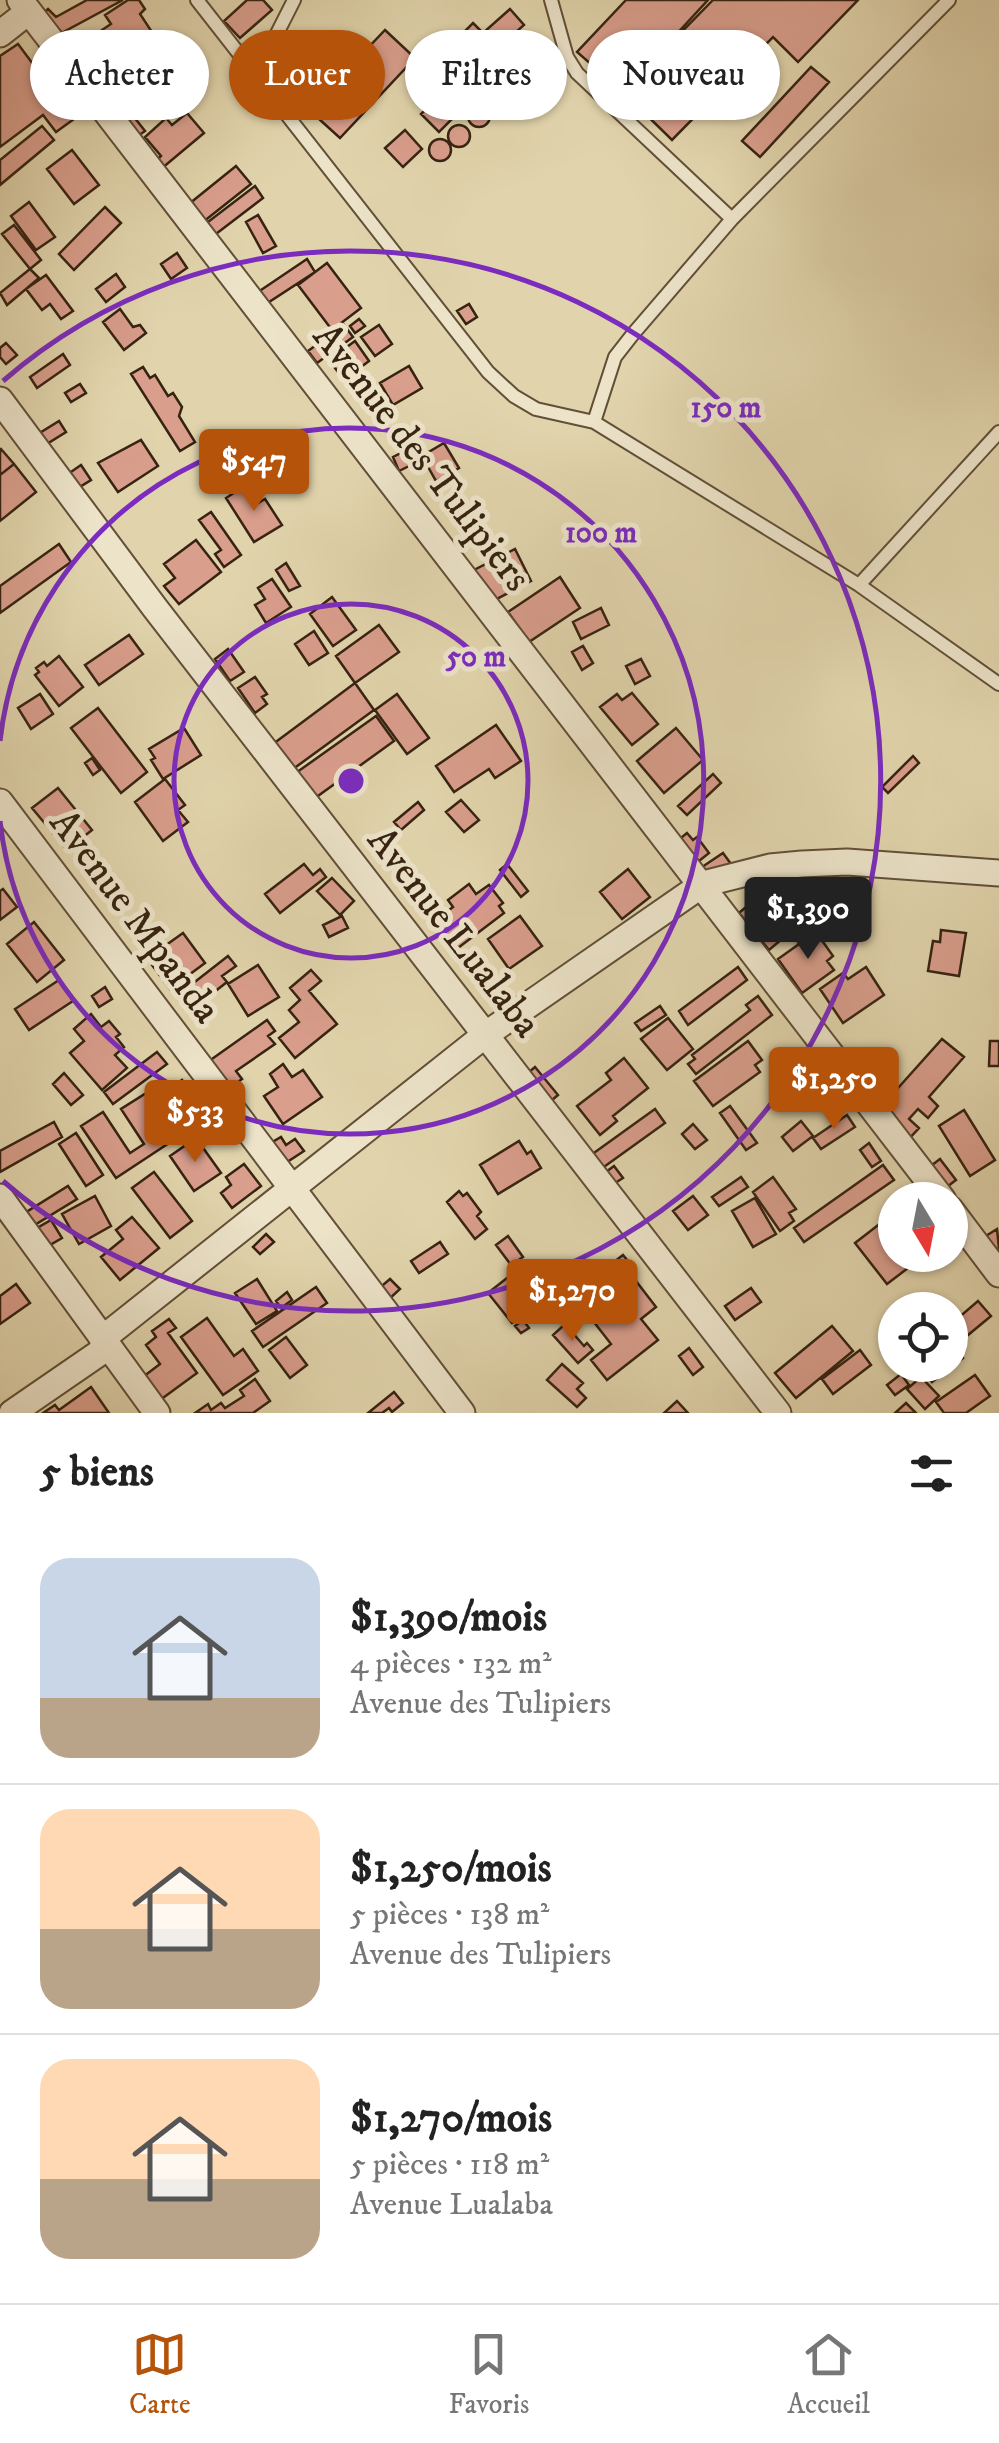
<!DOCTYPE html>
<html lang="fr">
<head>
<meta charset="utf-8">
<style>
  :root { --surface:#fff; --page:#f6f6f6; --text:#222; --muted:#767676; --line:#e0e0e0; --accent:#b45309 }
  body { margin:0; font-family:"IM FELL DW Pica",serif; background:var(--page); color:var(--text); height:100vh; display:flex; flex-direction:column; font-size:38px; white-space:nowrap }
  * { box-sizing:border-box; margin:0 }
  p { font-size:32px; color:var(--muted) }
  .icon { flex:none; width:55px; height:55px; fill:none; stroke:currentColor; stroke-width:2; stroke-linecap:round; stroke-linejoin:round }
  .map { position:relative; height:1413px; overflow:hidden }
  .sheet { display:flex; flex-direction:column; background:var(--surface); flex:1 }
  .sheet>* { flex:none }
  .guide { position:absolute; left:30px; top:30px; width:940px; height:90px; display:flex; gap:20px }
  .needle { width:65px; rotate:170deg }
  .tools { position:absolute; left:878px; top:1182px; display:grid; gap:20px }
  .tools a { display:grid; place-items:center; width:90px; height:90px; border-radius:50%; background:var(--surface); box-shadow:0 2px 8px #0004; font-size:50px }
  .price { position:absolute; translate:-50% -85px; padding:0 22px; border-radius:10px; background:var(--accent); color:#fff; font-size:32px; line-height:65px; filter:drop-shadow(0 2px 5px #0008) }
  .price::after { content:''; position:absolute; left:50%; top:60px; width:30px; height:22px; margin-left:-15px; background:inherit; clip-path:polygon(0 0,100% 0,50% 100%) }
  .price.active { background:#222; color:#fff }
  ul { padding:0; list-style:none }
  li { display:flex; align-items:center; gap:30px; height:250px; padding:0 40px }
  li+li { border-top:2px solid var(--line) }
  li span { display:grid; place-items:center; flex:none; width:280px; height:200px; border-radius:30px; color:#555 }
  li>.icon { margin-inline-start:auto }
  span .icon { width:120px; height:120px; fill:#fffc; stroke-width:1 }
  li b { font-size:42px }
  h2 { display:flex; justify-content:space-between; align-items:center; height:120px; padding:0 40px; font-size:42px }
  .chip { padding:0 35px; border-radius:45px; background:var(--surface); box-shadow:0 2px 8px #0004; font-size:35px; line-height:90px }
  .chip.active { background:var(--accent); color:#fff }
  .tabs { display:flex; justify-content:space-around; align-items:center; height:140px; border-top:2px solid var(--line); background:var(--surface); font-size:28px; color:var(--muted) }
  .tabs a { display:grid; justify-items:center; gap:5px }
  .tabs .active { color:var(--accent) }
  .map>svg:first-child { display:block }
  .building { fill:#d99e8c; stroke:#362311; stroke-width:2.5 }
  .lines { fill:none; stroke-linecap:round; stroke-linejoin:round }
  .lane-casing { stroke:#614f38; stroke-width:16 }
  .street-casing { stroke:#614f38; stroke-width:29 }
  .lane { stroke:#ece3c9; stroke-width:12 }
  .street { stroke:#ece3c9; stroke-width:25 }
  .ring { fill:none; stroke:#7b2cbf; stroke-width:5 }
  .labels { text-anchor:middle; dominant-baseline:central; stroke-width:10; stroke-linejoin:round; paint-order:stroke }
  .street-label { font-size:40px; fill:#362311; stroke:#ece3c9 }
  .centre { fill:#7b2cbf; stroke:#ece3c9; stroke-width:5 }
  .ring-label { font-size:30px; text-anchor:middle; font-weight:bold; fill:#7b2cbf; stroke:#ece3c9; stroke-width:10; stroke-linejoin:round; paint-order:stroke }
</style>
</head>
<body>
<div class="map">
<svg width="999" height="1413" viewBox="0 0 999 1413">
  <rect width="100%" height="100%" fill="#e1d4ac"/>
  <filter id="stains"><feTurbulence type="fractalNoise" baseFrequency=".002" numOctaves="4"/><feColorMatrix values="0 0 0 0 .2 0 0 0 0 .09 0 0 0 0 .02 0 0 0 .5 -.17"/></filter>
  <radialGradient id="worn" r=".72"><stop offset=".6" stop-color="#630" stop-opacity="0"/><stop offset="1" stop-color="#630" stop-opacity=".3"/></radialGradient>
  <!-- building -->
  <path class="building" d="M87,0H123L56,36L39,17L48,9L56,17Z
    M128,0H139L145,9L140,14L173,64L146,80L152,90L123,108L91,56L108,45L99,32L111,24L105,15Z
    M247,0H263L272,10L240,38L224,21Z
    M626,0H708L623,92L577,52Z
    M713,0H858L798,62L773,37L672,140L623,92Z
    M510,9L524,25L489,56L475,40Z
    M473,23L480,30L475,40L462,34Z
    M385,30L415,58L340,138L309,110Z
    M320,37L329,46L315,59L307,50Z
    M18,44L74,119L56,132L43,115L0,147V56Z
    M297,52L322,81L302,99L277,70Z
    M811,67L829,82L760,157L742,141Z
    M478 78a11 11 0 1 1 22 0a11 11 0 1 1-22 0Z
    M457,79L474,97L439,132L421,114Z
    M468 116a11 11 0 1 1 22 0a11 11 0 1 1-22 0Z
    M187,113L204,133L161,169L155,162L161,156L145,137L166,118L172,125Z
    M134,117L145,131L132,140L122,125Z
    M448 136a11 11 0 1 1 22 0a11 11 0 1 1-22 0Z
    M42,126L54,140L0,185V160Z
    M405,130L422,149L403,167L385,148Z
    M429 150a11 11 0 1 1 22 0a11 11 0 1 1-22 0Z
    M72,150L99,185L74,204L47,169Z
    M236,166L251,184L198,226L184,208Z
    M255,186L263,198L212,237L204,225Z
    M29,202L55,237L36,250L11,216Z
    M105,207L121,223L74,270L59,254Z
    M258,215L276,246L263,253L246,222Z
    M14,225L41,260L30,269L2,234Z
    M177,253L187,268L171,279L161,264Z
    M307,259L315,272L266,304L258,292Z
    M327,263L361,308L332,330L298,285Z
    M30,269L39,278L7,305L0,293Z
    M116,274L125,287L106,302L96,289Z
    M46,275L73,311L61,319L50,304L42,310L26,289Z
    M469,304L477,317L466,324L457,311Z
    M120,309L133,327L140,325L146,333L124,350L103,322Z
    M359,319L365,326L355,333L350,326Z
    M344,325L353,337L317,363L308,351Z
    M379,325L392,344L375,356L361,337Z
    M355,341L369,361L344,380L329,360Z
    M6,343L17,355L6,364L0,357V348Z
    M63,354L70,365L37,388L30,377Z
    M409,366L422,388L393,405L380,383Z
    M143,367L150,378L155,375L168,396L173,393L182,407L179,416L195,442L180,451L131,374Z
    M80,384L86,393L71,402L65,393Z
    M59,421L66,432L42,447L35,436Z
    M141,440L158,466L118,492L98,463Z
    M444,443L459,468L436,481L422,456Z
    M1,449L14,464L0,475V450Z
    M405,451L411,465L399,471L393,457Z
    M14,464L36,492L0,521V475Z
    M81,465L91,480L78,488L68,474Z
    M246,485L258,503L265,499L282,525L254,542L226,498Z
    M211,512L241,555L224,567L215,554L221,550L199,520Z
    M196,540L221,572L179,604L164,586L175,578L164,564Z
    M59,544L71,562L0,613V586Z
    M515,549L531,581L491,602L474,570Z
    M286,563L300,586L289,591L276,570Z
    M560,577L580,608L529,642L508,612Z
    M272,579L291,607L266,623L255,605L265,599L258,588Z
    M332,597L356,630L333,646L310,614Z
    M601,608L609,625L581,639L573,622Z
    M379,625L399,652L355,683L336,656Z
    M314,631L328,653L309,665L295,644Z
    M129,635L143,654L99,685L85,665Z
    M583,646L593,663L582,670L572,652Z
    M228,649L244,672L230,681L215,659Z
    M59,656L83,687L59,706L35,675L39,672L36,668L44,662L47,666Z
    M641,659L650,676L635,684L626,666Z
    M255,677L267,694L262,697L267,704L255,713L238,688Z
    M355,683L374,710L289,772L269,747Z
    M632,693L658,724L632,745L600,707L617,694L622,700Z
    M40,694L53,714L31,729L18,708Z
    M397,694L429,738L407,754L375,710Z
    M98,708L147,772L121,793L71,728Z
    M376,716L394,741L311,801L293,775Z
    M496,725L521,761L495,778L489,769L454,792L436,766Z
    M184,728L201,755L163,779L151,760L155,758L149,749Z
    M676,728L703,760L664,793L637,761Z
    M913,756L919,763L888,793L882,787Z
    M92,758L100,770L93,775L85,763Z
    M713,774L721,783L687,815L678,806Z
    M165,779L185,805L178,810L188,822L163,841L135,802Z
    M58,788L92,830L67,850L32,808Z
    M461,800L479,820L464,832L446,812Z
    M418,802L424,810L401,830L394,822Z
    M687,833L693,840L697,837L709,853L694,865L676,842Z
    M723,853L731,864L710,879L702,867Z
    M304,864L313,875L320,869L326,877L280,913L265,894Z
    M507,864L528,891L521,897L500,870Z
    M628,869L650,897L622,919L600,892Z
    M332,878L354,901L340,915L317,891Z
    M469,884L476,894L489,885L503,903L499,906L504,913L454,951L432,923L453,907L448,900Z
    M3,889L17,907L0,920V891Z
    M828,892L832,899L843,893L857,918L833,932L814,899Z
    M759,896L789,933L769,950L739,913Z
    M342,916L348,928L329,937L323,925Z
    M520,916L542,946L509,969L488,939Z
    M34,922L64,960L37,982L7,944Z
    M941,930L966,933L959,976L928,971L933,941L940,942Z
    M816,932L833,956L827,961L834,970L802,993L778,959Z
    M183,933L205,963L170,989L152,965L160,959L155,953Z
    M228,956L236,966L222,976L227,982L195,1007L182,992Z
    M258,965L279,997L248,1016L228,984Z
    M738,967L747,980L688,1025L679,1011Z
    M866,967L884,995L843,1023L820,989L843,973L848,979Z
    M311,970L321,981L309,991L337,1024L295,1058L279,1038L299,1022L289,1010L300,1000L290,988Z
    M59,980L73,1001L29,1030L15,1009Z
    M105,987L112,999L99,1007L92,996Z
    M758,996L772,1015L696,1074L688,1064L695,1059L692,1055L750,1010L746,1005Z
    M660,1006L666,1015L641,1031L635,1023Z
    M91,1014L101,1027L109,1021L120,1034L116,1037L124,1047L115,1055L127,1068L102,1090L70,1053L84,1041L74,1029Z
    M668,1018L693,1049L667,1070L641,1039Z
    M267,1020L275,1031L268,1036L275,1044L236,1071L242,1079L222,1094L202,1066Z
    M942,1039L964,1057L929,1097L938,1106L928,1118L918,1109L909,1119L919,1128L906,1142L881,1107Z
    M748,1041L762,1060L755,1065L760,1072L713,1106L694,1081Z
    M990,1041H999V1066H989Z
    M157,1052L167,1064L113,1104L104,1092Z
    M624,1058L648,1088L613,1116L617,1121L600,1135L577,1106L611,1080L606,1073Z
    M283,1064L292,1077L303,1070L322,1097L283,1124L264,1096L278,1087L270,1074Z
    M535,1067L558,1095L545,1106L522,1078Z
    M64,1073L83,1095L71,1105L53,1084Z
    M182,1080L207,1118L116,1178L81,1126L103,1112L130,1153L144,1144L121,1109L159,1085L170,1102L175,1099L169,1089Z
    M730,1106L757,1143L746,1150L720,1113Z
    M655,1109L665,1123L601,1169L591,1155Z
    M964,1110L995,1160L970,1176L939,1126Z
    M847,1115L855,1127L821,1149L813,1138Z
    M801,1121L813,1136L793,1151L782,1137Z
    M54,1122L62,1137L0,1172V1151Z
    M693,1124L707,1140L695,1149L682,1134Z
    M76,1133L103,1175L86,1186L59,1144Z
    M281,1137L286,1145L295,1139L304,1151L278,1168L264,1147Z
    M196,1138L221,1173L194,1191L170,1156Z
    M519,1141L527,1154L531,1151L541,1168L498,1194L480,1165Z
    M869,1143L881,1161L872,1167L860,1150Z
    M940,1159L956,1180L943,1190L928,1168Z
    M244,1164L261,1186L232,1208L221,1193L231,1185L226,1177Z
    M883,1165L894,1180L804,1242L794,1228Z
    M614,1166L623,1178L612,1185L602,1175Z
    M154,1172L192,1221L170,1238L132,1188Z
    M741,1177L748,1187L719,1206L712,1197Z
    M773,1177L796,1209L789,1213L794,1221L780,1231L753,1192Z
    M68,1186L77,1199L28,1229L20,1216Z
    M459,1191L463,1196L467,1193L481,1212L477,1216L487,1229L475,1239L447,1202Z
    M95,1196L111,1226L79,1244L62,1214Z
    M693,1196L708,1215L688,1230L673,1211Z
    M755,1198L776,1234L753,1247L732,1211Z
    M895,1212V1255H910L902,1261L908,1268L887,1284L855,1243Z
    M132,1217L159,1248L120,1280L101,1257L123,1239L116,1230Z
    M51,1220L62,1238L43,1249L32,1231Z
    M997,1229L999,1248L992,1252L981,1239Z
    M266,1234L274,1242L260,1254L253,1247Z
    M508,1236L523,1257L511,1265L496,1245Z
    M440,1242L448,1254L419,1273L411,1261Z
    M623,1255L633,1267L577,1312L562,1292L587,1272L592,1279Z
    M534,1265L562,1299L543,1314L515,1280Z
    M507,1278L531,1309L512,1323L488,1293Z
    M257,1279L277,1311L256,1324L235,1293Z
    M390,1279L400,1289L387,1301L377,1290Z
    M636,1281L656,1307L641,1319L658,1340L607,1380L591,1360L611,1344L590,1317Z
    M16,1284L30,1303L0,1324V1296Z
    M316,1287L327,1303L263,1347L252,1331Z
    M751,1288L761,1302L735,1320L725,1306Z
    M287,1292L292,1300L281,1308L276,1301Z
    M978,1301L991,1316L956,1345L950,1338V1325Z
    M207,1318L234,1356L243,1349L258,1371L223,1395L181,1337Z
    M169,1319L176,1328L168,1333L197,1373L156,1403L139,1380L160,1364L146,1345L156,1337L152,1331Z
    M523,1320L529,1328L521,1333L515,1326Z
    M565,1324L584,1346L587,1343L593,1350L578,1363L553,1335Z
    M832,1326L853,1351L796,1398L775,1373Z
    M286,1337L307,1365L290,1378L269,1350Z
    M689,1348L703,1367L693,1375L679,1356Z
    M955,1348L963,1358L932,1382L924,1372L932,1365H950V1351Z
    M860,1350L871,1365L833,1394L822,1379Z
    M562,1364L583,1383L577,1389L586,1398L577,1407L547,1380Z
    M901,1374L909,1385L895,1395L887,1385Z
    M975,1375L990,1396L966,1413H944L936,1402Z
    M921,1377L939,1396L925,1409L907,1389Z
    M255,1379L270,1401L253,1413H195L208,1404L211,1410L221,1403L225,1408L244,1396L240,1390Z
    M91,1387L109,1413H43L55,1405L59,1410Z
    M394,1392L403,1403L392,1412L389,1408L382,1413H368Z
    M677,1401L688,1413H664Z
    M906,1403L916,1413H895Z"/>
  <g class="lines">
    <defs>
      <path id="lane" d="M197,0L488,372L514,396L536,409L594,422L859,585L999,684
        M551,0L567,57L577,73L732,219
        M256,75L294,0
        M594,422L615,357L633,334L732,219L949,0
        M859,585L999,432"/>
      <path id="street" d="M20,0L943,1200
        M0,34L28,12
        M0,400L155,608L778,1413
        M0,802L462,1413
        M0,1197L157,1413
        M950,1209L999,1274
        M102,1339L485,1035L703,884L770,867L802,864L847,862L999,873
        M12,1413L108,1347"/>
    </defs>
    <!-- lane casing -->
    <use href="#lane" class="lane-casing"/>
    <!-- street casing -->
    <use href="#street" class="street-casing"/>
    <!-- lane -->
    <use href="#lane" class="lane"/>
    <!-- street -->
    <use href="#street" class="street"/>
  </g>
  <!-- distance rings -->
  <g class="ring">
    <circle cx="351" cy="781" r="177"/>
    <path d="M0 741A353 353 0 1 1 0 821"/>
    <path d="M3 381A530 530 0 1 1 3 1181"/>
  </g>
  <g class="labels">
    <!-- street labels -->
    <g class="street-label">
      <text transform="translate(421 458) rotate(52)">Avenue des Tulipiers</text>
      <text transform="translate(134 917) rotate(53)">Avenue Mpanda</text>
      <text transform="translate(453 933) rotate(52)">Avenue Lualaba</text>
    </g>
  </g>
  <circle cx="351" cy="781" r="15" class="centre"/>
  <g class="ring-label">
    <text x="726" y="417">150 m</text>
    <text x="601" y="542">100 m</text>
    <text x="476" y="666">50 m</text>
  </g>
  <rect width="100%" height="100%" filter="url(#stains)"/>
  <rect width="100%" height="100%" fill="url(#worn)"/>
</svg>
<div class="tools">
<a><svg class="needle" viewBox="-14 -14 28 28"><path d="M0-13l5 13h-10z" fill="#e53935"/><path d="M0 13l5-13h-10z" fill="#767676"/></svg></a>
<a><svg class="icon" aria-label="locate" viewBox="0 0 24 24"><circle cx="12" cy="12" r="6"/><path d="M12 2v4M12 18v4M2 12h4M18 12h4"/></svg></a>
</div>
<b class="price" style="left:254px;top:514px">$547</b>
<b class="price active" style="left:808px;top:962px">$1,390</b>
<b class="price" style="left:834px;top:1132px">$1,250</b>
<b class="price" style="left:195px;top:1165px">$533</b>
<b class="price" style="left:572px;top:1344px">$1,270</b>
<div class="guide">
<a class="chip">Acheter</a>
<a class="chip active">Louer</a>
<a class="chip">Filtres</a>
<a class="chip">Nouveau</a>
</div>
</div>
<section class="sheet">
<h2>5 biens<svg class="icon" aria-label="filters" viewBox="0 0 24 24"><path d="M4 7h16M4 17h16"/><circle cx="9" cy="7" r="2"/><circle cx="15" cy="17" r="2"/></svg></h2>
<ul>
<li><span style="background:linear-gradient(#c9d6e8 70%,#b9a48a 0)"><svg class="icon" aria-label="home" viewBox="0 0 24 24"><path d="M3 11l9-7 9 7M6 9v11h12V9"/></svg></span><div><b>$1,390/mois</b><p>4 pièces · 132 m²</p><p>Avenue des Tulipiers</p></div></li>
<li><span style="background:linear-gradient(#ffd9b3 60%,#b9a48a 0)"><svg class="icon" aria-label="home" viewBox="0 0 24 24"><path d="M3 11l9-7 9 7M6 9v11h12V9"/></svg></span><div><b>$1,250/mois</b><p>5 pièces · 138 m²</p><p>Avenue des Tulipiers</p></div></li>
<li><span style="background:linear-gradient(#ffd9b3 60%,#b9a48a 0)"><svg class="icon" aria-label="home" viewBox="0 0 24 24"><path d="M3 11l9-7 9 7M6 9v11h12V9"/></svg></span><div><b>$1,270/mois</b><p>5 pièces · 118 m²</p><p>Avenue Lualaba</p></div></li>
</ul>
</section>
<nav class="tabs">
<a class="active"><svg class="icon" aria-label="map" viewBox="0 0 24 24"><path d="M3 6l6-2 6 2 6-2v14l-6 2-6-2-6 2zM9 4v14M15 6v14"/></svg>Carte</a>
<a><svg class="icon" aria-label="saved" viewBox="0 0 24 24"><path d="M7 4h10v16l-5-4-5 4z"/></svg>Favoris</a>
<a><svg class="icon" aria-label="home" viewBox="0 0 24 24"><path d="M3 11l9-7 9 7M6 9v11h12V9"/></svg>Accueil</a>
</nav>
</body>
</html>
